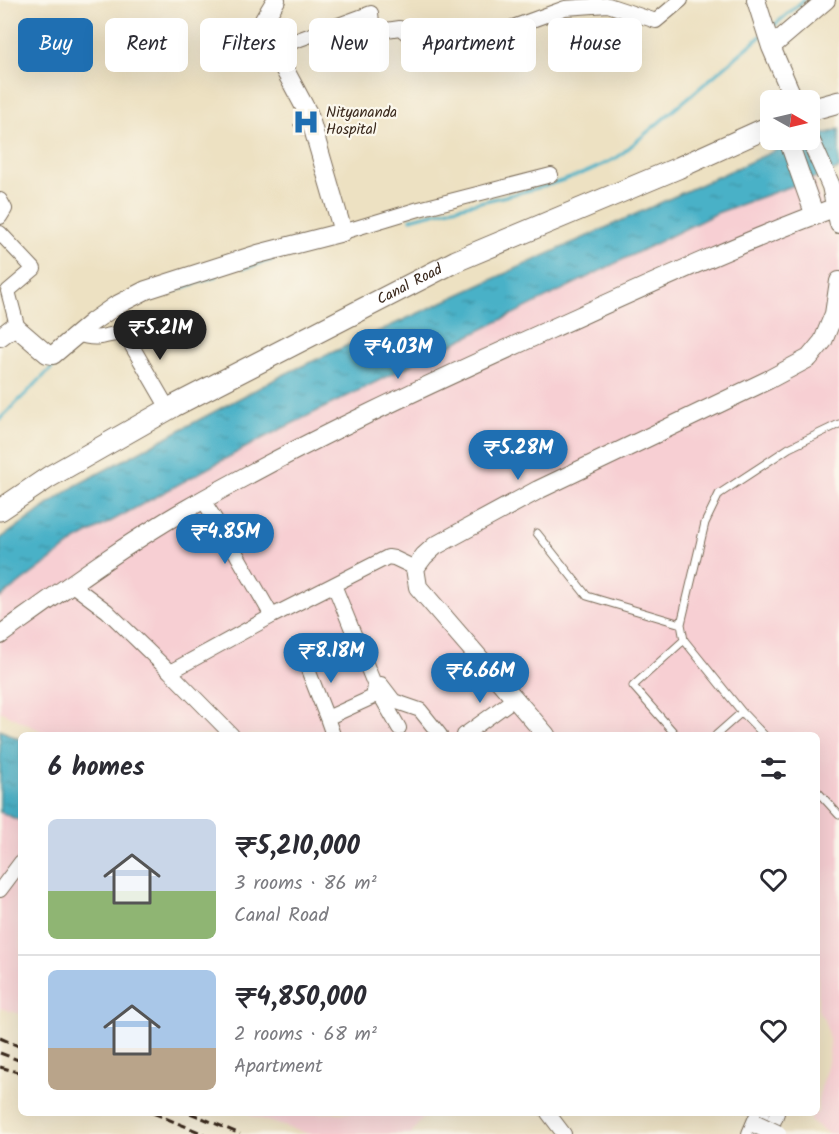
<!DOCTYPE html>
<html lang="en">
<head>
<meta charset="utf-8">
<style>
  :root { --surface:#fff; --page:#f7f7f7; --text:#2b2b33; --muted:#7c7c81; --line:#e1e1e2; --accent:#1f6fb2 }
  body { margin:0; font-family:Kalam,sans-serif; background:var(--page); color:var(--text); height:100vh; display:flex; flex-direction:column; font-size:22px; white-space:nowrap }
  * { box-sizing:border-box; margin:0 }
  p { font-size:20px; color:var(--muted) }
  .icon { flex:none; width:33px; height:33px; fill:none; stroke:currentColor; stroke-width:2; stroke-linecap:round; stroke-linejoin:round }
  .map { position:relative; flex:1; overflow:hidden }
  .side { position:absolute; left:18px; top:732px; width:802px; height:384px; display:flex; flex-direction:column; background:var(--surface); border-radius:9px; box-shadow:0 6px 24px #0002 }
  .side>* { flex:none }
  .banner { position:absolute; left:18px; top:18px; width:804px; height:54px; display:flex; gap:12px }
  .needle { width:39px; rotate:98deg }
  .tools { position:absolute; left:760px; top:90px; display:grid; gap:12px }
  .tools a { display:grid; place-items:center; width:60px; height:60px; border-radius:9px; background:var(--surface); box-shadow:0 6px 24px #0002; font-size:30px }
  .price { position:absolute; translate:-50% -51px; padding:0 14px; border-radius:21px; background:var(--accent); color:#fff; font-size:20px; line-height:39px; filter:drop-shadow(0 2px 3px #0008) }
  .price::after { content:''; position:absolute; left:50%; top:36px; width:18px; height:14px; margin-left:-9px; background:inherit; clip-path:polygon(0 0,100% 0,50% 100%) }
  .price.active { background:#222; color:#fff }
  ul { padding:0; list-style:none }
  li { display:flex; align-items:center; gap:18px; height:150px; padding:0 30px }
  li+li { border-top:2px solid var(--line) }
  li span { display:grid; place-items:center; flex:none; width:168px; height:120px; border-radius:9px; color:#555 }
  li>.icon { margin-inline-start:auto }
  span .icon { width:72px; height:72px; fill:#fffc; stroke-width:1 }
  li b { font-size:26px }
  h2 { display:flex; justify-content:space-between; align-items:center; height:72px; padding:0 30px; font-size:26px }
  .tag { padding:0 21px; border-radius:9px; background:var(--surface); box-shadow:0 6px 24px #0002; font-size:21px; line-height:54px }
  .tag.active { background:var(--accent); color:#fff }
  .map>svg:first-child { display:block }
  .built { fill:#f7cfd3 }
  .water { fill:url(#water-ripples); stroke:#426e72; stroke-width:1.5 }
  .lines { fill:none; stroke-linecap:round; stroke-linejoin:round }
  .stream { stroke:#48b1c7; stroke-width:3 }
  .building { fill:url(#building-hatch) }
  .lane-casing { stroke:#796a57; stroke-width:9 }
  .street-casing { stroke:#796a57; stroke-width:16 }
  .secondary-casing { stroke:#796a57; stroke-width:20 }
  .primary-casing { stroke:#796a57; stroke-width:23 }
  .lane { stroke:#fff; stroke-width:7 }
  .street { stroke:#fff; stroke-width:14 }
  .secondary { stroke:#fff; stroke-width:18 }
  .primary { stroke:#fff; stroke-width:21 }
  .rail { stroke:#3b2a1e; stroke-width:3; stroke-dasharray:9 4.5; stroke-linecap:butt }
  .secondary-bridge-casing { stroke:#796a57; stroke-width:20; stroke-linecap:butt }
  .secondary-bridge { stroke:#fff; stroke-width:18 }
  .labels { text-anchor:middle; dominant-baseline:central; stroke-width:4.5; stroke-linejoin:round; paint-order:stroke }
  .poi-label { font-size:15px; fill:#3b2a1e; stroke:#fbf7ec; text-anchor:start }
  .street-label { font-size:15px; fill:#3b2a1e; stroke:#fbf7ec }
</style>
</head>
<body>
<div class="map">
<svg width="839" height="1134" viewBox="0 0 839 1134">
  <defs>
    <pattern id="water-ripples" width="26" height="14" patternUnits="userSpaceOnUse" patternTransform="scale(1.5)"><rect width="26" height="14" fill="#48b1c7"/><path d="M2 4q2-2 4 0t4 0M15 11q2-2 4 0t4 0" fill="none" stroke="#3d90a1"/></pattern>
    <pattern id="building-hatch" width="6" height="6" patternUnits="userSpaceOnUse" patternTransform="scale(1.5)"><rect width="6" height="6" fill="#cd9687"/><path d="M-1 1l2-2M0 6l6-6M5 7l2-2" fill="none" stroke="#a87b6e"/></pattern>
  </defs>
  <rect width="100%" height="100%" fill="#fbf7ec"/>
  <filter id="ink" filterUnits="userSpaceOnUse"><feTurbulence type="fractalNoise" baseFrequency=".0167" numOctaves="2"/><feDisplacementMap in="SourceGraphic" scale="12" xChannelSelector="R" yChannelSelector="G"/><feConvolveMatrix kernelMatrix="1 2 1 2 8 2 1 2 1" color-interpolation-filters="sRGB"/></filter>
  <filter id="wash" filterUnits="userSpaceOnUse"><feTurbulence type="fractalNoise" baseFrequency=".008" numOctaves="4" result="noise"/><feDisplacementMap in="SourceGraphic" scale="24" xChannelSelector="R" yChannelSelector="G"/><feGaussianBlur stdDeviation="1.35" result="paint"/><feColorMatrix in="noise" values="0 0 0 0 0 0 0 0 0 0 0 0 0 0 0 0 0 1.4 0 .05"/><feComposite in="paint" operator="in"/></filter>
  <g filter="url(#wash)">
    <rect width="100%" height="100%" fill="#ede1c2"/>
    <!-- built -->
    <path class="built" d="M814,178L833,236H839V1134H829L810,1121L813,1113H818V1099L828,1062L830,1044L825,1021L818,1010V735H49L0,711V599L77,540L265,437L717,213Z
      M0,812L21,821V1014L0,1008Z
      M249,1113H426L411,1134H309L249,1115Z"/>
    <!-- water -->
    <path class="water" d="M839,129V169L717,213L265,437L77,540L0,598V539L75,486L287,373L774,151Z
      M0,730L21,740V821L0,812Z"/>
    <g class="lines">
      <!-- stream -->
      <path class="stream" d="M771,28L804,0
        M411,219C480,199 554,192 618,157L761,36
        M244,268L272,260
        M141,302L217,276
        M0,419L59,361"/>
    </g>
    <g id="blocks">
      <!-- building -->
      <path class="building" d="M306,118L310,127L299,132L294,125Z"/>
    </g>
  </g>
  <g filter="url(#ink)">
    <use href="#blocks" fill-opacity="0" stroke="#796a57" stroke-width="1.5"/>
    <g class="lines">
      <defs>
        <path id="lane" d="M537,533L587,596L681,624
          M676,735L633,686L684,640
          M716,735L742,712
          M764,735L742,712L684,640L681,624L705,523L719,494L789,448L839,424
          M818,792L839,815"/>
        <path id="street" d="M273,49L371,13L373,32L400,28L419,44L435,43L458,34L461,46L565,8L608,5L656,21L681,0
          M0,200L5,209L0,217
          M343,232L419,209L551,175
          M0,233L34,269L8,291L18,329
          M77,334C102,343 105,332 125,334L169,410
          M203,500L220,527L226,542L233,548L272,616
          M71,584L107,611L170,672L272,616L388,557L394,558L415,568
          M305,662L327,718
          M170,672L232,735
          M375,686L381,684L394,701L420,710L440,735
          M379,693L399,728
          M333,735L327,718L373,697L375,686L334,585
          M464,735L514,699
          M0,890L21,862
          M548,1113L564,1134
          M769,1134L777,1113"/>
        <path id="secondary" d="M756,0L771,47L794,100
          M771,47L826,0
          M810,139L831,186L839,224
          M788,140L815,216
          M0,337L12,328L18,329L47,354L53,355L92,322L115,306L146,290L258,254L343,232L309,115L263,29L264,20L276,0
          M0,635C60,592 121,547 185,510C303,442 427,385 551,329C646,286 741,242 839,206
          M546,735L418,587L415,568L424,556L435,546L538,490L768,380L809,358L823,341L834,314L839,281
          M751,1134L760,1113"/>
        <g id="primary">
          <path d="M810,110L839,102"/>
          <path id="s1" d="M0,510L49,477L174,406L456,261L678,168L771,126"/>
        </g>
      </defs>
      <!-- lane casing -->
      <use href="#lane" class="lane-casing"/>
      <!-- street casing -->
      <use href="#street" class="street-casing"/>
      <!-- secondary casing -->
      <use href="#secondary" class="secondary-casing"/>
      <!-- primary casing -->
      <use href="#primary" class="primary-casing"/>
      <!-- lane -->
      <use href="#lane" class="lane"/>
      <!-- street -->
      <use href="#street" class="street"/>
      <!-- secondary -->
      <use href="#secondary" class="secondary"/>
      <!-- primary -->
      <use href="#primary" class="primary"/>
      <!-- rail -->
      <path class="rail" d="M0,1038L21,1047
        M0,1053L21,1061
        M0,1067L21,1073
        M153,1113L204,1134
        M190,1113L240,1134"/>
      <defs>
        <path id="secondary-bridge" d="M756,1124L777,1134"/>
      </defs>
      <!-- secondary-bridge casing -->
      <use href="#secondary-bridge" class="secondary-bridge-casing"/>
      <!-- secondary-bridge -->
      <use href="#secondary-bridge" class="secondary-bridge"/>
    </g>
  </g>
  <!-- icons -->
  <defs>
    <symbol id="hospital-bare" viewBox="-9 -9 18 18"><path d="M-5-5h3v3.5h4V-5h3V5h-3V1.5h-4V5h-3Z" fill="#1f6fb2" stroke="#fbf7ec" stroke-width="2.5" paint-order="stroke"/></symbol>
  </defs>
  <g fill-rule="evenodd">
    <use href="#hospital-bare" x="287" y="103" width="38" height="38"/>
  </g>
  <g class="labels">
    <!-- poi labels -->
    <g class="poi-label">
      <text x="326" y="113">Nityananda<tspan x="326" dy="17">Hospital</tspan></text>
    </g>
    <!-- street labels -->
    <g class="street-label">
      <text stroke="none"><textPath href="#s1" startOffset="468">Canal Road</textPath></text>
    </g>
  </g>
</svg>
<div class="tools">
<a><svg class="needle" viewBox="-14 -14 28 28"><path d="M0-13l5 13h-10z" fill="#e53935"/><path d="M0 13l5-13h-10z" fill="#7c7c81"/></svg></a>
</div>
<b class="price active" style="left:160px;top:361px">₹5.21M</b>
<b class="price" style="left:398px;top:380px">₹4.03M</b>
<b class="price" style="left:518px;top:481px">₹5.28M</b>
<b class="price" style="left:225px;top:565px">₹4.85M</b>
<b class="price" style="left:331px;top:684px">₹8.18M</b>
<b class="price" style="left:480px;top:704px">₹6.66M</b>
<div class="banner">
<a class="tag active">Buy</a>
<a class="tag">Rent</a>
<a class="tag">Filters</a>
<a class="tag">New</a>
<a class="tag">Apartment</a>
<a class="tag">House</a>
</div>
<section class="side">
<h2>6 homes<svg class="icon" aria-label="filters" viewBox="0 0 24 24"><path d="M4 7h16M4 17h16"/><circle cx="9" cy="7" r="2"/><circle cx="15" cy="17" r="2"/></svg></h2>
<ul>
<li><span style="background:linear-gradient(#c9d6e8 60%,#8fb573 0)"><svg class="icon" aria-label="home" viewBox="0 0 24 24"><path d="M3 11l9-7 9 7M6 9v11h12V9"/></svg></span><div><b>₹5,210,000</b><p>3 rooms · 86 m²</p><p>Canal Road</p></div><svg class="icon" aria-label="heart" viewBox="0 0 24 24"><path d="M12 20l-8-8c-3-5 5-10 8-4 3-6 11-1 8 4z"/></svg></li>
<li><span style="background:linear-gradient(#a9c7e8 65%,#b9a48a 0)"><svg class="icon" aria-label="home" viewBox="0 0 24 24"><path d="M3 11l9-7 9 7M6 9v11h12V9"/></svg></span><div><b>₹4,850,000</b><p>2 rooms · 68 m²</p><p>Apartment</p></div><svg class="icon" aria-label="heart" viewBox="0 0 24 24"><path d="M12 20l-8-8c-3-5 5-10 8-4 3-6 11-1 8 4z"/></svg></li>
</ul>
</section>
</div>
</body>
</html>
